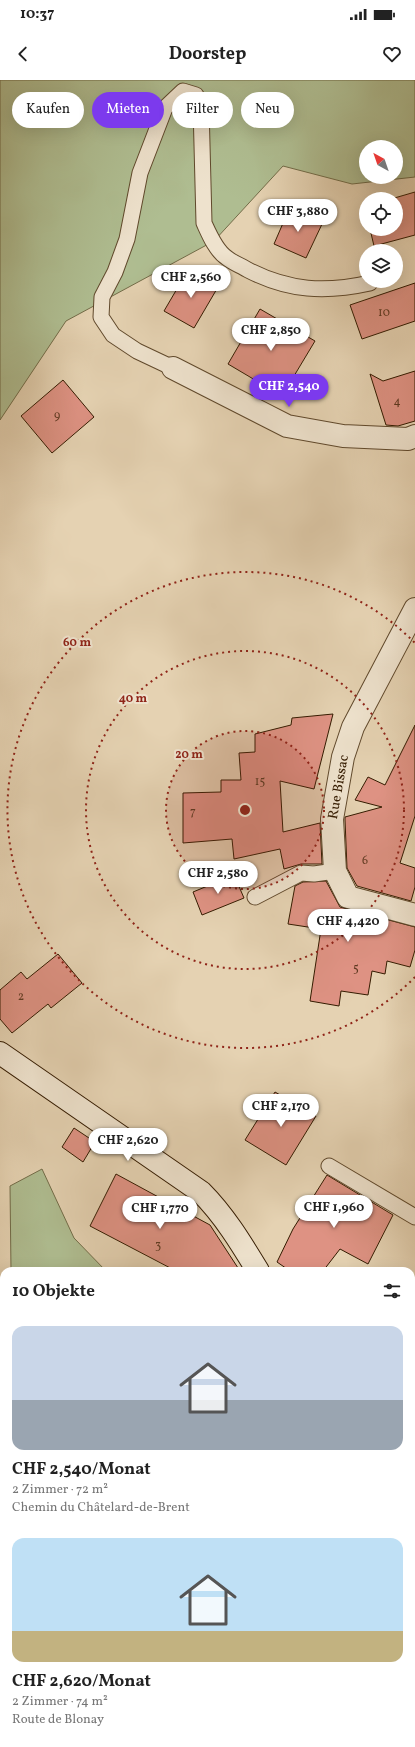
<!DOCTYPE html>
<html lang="de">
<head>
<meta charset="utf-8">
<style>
  :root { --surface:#fff; --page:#f2f2f2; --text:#222; --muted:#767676; --accent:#7c3aed }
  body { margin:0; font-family:Vollkorn,serif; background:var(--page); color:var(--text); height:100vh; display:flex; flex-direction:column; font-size:15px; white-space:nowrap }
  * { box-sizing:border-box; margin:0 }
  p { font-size:13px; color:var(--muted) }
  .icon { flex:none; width:22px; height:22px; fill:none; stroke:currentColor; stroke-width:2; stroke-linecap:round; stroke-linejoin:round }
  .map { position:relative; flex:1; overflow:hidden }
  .panel { position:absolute; left:0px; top:1187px; width:415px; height:480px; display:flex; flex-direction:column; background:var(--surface); border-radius:12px 12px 0 0; box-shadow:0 4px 16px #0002 }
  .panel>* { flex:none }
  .banner { position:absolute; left:12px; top:12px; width:391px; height:36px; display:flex; gap:8px }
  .needle { width:26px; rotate:320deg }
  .tools { position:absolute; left:359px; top:60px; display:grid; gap:8px }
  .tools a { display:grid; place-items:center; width:44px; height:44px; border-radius:50%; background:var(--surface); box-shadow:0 4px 16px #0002; font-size:20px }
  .price { position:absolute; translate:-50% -34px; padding:0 9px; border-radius:14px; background:#fff; color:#222; font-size:13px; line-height:26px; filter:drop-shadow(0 1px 2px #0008) }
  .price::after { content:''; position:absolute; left:50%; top:24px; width:12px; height:9px; margin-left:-6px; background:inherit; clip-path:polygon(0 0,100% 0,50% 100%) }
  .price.active { background:var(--accent); color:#fff }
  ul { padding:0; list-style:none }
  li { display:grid; align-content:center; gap:8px; height:212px; padding:0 12px }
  li span { display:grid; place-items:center; height:124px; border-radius:12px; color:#555 }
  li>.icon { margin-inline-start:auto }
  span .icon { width:72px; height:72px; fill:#fffc; stroke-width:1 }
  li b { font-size:17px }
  h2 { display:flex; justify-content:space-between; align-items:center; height:48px; padding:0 12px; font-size:17px }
  .chip { padding:0 14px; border-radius:18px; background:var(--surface); box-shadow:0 4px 16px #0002; font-size:14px; line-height:36px }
  .chip.active { background:var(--accent); color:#fff }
  .status { display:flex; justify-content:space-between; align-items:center; height:28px; padding:0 20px; background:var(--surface); direction:ltr }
  .status svg { height:11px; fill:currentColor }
  header { display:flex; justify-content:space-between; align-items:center; height:52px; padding:0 12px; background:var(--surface); font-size:18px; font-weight:700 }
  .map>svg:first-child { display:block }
  .green { fill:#afbd91; stroke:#726c48; fill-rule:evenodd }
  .building { fill:#de9283; stroke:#341b00 }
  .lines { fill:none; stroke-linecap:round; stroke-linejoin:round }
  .lane-casing { stroke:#60492c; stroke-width:17 }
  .street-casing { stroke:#60492c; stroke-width:24 }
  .secondary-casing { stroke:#341b00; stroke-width:24 }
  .lane { stroke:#eee2cd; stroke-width:15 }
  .street { stroke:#eee2cd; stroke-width:22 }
  .secondary { stroke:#eee2cd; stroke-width:22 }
  .ring { fill:none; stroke:#8f2418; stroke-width:2; stroke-dasharray:2 4 }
  .labels { text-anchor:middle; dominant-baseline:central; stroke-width:4; stroke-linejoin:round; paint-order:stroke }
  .number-label { font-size:12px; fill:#5e3921 }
  .street-label { font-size:14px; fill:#341b00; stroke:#eee2cd }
  .centre { fill:#8f2418; stroke:#eee2cd; stroke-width:2 }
  .ring-label { font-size:12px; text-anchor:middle; font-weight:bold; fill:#8f2418; stroke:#eee2cd; stroke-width:4; stroke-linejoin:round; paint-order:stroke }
</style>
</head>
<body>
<div class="status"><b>10:37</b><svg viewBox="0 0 49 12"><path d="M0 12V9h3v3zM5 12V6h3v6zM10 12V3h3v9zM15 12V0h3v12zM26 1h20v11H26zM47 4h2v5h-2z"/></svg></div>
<header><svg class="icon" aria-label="back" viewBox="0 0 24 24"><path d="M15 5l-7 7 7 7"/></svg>Doorstep<svg class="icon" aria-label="heart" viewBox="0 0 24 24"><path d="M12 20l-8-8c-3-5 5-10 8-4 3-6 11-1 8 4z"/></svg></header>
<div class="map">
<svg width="415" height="1667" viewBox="0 0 415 1667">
  <rect width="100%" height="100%" fill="#e5d2b2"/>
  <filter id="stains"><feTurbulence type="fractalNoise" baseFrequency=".005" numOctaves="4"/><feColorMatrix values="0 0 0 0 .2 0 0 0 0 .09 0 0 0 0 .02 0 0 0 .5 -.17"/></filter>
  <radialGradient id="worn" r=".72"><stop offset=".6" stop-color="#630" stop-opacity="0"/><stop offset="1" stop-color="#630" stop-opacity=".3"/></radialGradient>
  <!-- green -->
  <path class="green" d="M0,0H415V97L352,104L283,86L214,161L66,241L0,340ZM366,67H396V97H366Z
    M42,1089L74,1158L106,1191H11L10,1106Z
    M415,1611V1667H224L221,1663H411V1613Z"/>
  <!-- building -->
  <path class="building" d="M415,112V155L374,166L370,149H396V119H391Z
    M290,127L323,142L306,178L274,164Z
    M188,190L218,207L194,248L164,231Z
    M415,203V241L362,259L350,225Z
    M260,229L315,261L282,316L228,284Z
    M415,291V341L398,346L386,345L370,294L383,301Z
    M63,300L94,337L52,373L21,336Z
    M333,634L314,709L280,701L283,752L320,743L322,784H301L284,789L280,769L234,779L232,759L183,763V713L221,712V700H241L239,673L255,672V654L291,645L292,638Z
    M415,645V736L400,783L415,788V807L411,821L357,806L347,788L345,740V737L382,727L355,720L368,697L385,705Z
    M234,795L244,818L202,835L193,812Z
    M326,801L340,827L415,847V870L410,887L387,881L385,894L372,891L368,915L341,911L339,926L310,921L321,849L288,844L295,806L303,802Z
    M58,874L82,903L51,928L48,924L12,953L0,939V910L21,892L27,899Z
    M275,1012L316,1036L286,1085L245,1060Z
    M74,1048L95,1062L83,1082L62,1067Z
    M116,1094L210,1145L240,1191H176L90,1146Z
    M327,1095L393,1135L368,1184L340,1169L323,1191H290L277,1182L293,1149Z"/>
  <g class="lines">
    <defs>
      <path id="lane" d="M173,288L137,271L113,255L101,237L102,217L115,192L127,159L140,93L165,28L183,11L196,15L201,26L204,143C209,154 216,171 227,178C233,183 242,186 248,190C289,211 325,213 370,203
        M255,817L301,793L314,794L335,791
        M329,1086L415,1137"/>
      <path id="street" d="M173,288L287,346L343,356L408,359L415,356
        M415,529L353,647L343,677L332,739L335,791L348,817L415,835
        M411,1272H415
        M0,1286L4,1288
        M411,1535L415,1540
        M199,1663L202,1667"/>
      <path id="secondary" d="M0,973L201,1112C224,1135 241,1163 258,1191
        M411,1370L415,1373"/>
    </defs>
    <!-- lane casing -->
    <use href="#lane" class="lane-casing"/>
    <!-- street casing -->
    <use href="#street" class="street-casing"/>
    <!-- secondary casing -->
    <use href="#secondary" class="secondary-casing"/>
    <!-- lane -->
    <use href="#lane" class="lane"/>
    <!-- street -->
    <use href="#street" class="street"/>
    <!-- secondary -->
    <use href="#secondary" class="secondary"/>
  </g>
  <!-- distance rings -->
  <circle cx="245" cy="730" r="79" fill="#8f2418" fill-opacity=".12"/>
  <g class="ring">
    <circle cx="245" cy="730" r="79"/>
    <circle cx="245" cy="730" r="159"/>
    <path d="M415 897A238 238 0 1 1 415 563"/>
  </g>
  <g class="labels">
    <!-- number labels -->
    <g class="number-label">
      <text x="384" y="233">10</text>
      <text x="397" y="322">4</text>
      <text x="57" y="336">9</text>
      <text x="260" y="702">15</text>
      <text x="193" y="732">7</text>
      <text x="365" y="781">6</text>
      <text x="356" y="889">5</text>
      <text x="21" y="917">2</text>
      <text x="158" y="1166">3</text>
    </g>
    <!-- street labels -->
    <g class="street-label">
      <text transform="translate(339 707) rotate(-80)">Rue Bissac</text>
    </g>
  </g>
  <circle cx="245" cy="730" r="6" class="centre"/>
  <g class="ring-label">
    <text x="77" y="566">60 m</text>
    <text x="133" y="622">40 m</text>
    <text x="189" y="678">20 m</text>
  </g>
  <rect width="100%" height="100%" filter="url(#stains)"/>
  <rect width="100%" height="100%" fill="url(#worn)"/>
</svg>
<div class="tools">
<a><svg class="needle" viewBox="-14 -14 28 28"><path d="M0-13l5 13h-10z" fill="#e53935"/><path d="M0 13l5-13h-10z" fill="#767676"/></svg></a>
<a><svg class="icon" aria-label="locate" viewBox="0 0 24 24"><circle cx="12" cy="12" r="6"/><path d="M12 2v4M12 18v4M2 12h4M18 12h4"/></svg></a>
<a><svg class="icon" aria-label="layers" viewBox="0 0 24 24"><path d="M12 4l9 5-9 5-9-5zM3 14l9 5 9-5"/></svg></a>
</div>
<b class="price" style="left:298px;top:153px">CHF 3,880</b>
<b class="price" style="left:191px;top:219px">CHF 2,560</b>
<b class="price" style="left:271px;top:272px">CHF 2,850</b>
<b class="price active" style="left:289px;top:328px">CHF 2,540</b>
<b class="price" style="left:218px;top:815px">CHF 2,580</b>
<b class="price" style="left:348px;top:863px">CHF 4,420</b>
<b class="price" style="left:281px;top:1048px">CHF 2,170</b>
<b class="price" style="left:128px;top:1082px">CHF 2,620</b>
<b class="price" style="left:334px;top:1149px">CHF 1,960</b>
<b class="price" style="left:160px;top:1150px">CHF 1,770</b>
<div class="banner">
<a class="chip">Kaufen</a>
<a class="chip active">Mieten</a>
<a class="chip">Filter</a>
<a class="chip">Neu</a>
</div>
<section class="panel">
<h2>10 Objekte<svg class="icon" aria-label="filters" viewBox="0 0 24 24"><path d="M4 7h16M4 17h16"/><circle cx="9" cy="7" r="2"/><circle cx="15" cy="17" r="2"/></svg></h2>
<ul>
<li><span style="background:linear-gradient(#c9d6e8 60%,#9aa5b1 0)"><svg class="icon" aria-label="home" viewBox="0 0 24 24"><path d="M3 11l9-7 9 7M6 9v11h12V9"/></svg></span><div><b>CHF 2,540/Monat</b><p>2 Zimmer · 72 m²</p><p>Chemin du Châtelard-de-Brent</p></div></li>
<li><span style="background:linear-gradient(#bfe0f5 75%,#c2b280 0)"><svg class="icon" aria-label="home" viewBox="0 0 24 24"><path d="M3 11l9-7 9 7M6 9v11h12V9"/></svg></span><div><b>CHF 2,620/Monat</b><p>2 Zimmer · 74 m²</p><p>Route de Blonay</p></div></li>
</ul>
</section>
</div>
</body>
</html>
